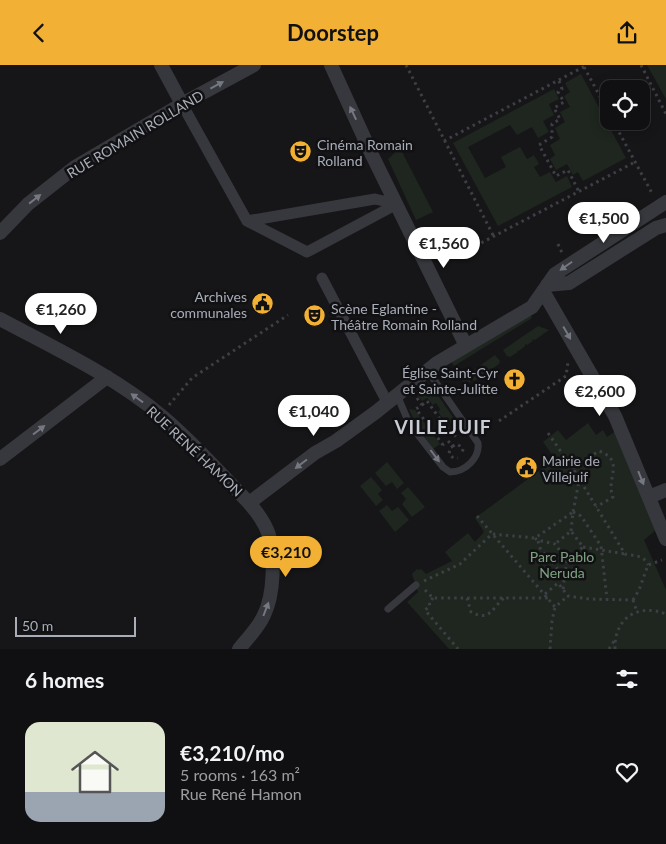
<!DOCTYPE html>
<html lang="en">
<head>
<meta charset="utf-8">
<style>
  :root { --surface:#101012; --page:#19191b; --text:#f1f3f6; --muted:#9c9d9f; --line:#303032; --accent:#f2b134 }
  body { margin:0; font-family:Lato,sans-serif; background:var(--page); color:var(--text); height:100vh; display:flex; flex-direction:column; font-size:19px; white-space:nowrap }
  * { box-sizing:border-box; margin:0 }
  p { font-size:16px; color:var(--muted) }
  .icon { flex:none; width:28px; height:28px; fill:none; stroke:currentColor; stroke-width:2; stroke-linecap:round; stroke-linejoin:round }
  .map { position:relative; height:584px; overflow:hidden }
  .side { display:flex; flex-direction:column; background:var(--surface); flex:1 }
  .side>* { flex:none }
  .tools { position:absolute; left:600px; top:15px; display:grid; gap:10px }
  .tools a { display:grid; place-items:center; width:50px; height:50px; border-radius:10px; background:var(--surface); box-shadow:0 2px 12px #0003,0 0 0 1px var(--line); font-size:25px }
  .scale { position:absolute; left:15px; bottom:12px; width:121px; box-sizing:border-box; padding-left:5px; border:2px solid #a8adb8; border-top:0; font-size:14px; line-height:18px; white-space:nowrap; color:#a8adb8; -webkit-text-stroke:4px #111113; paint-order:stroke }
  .price { position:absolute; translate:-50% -42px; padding:0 11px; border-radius:18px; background:#fff; color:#222; font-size:16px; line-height:32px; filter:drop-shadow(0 1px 2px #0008) }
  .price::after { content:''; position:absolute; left:50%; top:30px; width:15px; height:11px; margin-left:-8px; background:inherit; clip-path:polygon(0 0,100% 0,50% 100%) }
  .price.on { background:var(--accent); color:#111 }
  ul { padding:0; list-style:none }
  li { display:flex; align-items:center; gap:15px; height:125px; padding:0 25px }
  li span { display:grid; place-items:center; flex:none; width:140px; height:100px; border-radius:15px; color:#555 }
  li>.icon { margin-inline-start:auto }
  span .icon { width:60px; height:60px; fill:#fffc; stroke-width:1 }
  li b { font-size:21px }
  h2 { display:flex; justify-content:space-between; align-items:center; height:60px; padding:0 25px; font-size:21px }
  header { display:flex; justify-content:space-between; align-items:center; height:65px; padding:0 25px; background:var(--accent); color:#111; font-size:22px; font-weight:700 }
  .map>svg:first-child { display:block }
  .green { fill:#1e261f }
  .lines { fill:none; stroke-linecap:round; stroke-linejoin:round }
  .path { stroke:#3d3f44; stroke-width:3; stroke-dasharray:2.5 4; stroke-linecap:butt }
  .service { stroke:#37383d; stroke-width:7 }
  .pedestrian { stroke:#37383d; stroke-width:11 }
  .minor { stroke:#37383d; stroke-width:14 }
  .oneway { fill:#757881 }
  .labels { text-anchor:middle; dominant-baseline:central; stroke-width:5; stroke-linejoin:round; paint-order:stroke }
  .street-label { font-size:14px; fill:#a8adb8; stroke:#111113 }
  .poi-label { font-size:14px; fill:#a8adb8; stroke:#111113; text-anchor:start }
  .park-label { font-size:14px; fill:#7fa381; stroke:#111113 }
  .district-label { font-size:19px; font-weight:bold; letter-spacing:1px; fill:#c9ccd4; stroke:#111113 }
</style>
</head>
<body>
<header><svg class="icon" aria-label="back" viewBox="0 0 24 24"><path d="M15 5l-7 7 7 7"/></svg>Doorstep<svg class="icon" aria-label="share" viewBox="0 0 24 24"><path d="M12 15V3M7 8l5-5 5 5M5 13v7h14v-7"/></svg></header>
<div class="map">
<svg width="666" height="584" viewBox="0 0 666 584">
  <rect width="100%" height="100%" fill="#161618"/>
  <!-- green -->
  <path class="green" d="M647,0H666V34Z
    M581,9L626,93L583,116L578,107L573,110L567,99L556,105L550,94L555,90L550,80L560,74L555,63L565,57L560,47L570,42L564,31L570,27L565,18Z
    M554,24L559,34L549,39L554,50L543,56L549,67L538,73L532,62L517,70L510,60L468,82L485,113L506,102L501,92L520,82L527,94L534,90L539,99L534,102L540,112L550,107L556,117L567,111L572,122L498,161L453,78Z
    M400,83L433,147L416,155L388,94Z
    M443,167L453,186L440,193L434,191L426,177Z
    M530,249L532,253L454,301L451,296Z
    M538,261L549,265L535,275L532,274L533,276L527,280L525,279V281L519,286L517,285L518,287L510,292L507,291L503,285Z
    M495,290L500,296L499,299L492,304L490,303L491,305L483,310L481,309V312L474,316L472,314L470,315L471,318L467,316L464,318L461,314Z
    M424,320L430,322L435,326L461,364L454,369L451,365L454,363L449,356L446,358L438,347L440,344L436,338L433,340L427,333L422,336L415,327Z
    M409,344L415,345L440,379L433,384L415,358Z
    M588,358L596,370L603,365L607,372L617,365L656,465L644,475L666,525V584H449L407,537L418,527L412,509L417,504L418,505L421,504L426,509L452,496L445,487L468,468L475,477L484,467L475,453L555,394L543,377L558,365L566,375Z
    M387,397L404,418L397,424L392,417L386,421L375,408Z
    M371,412L382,425L378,429L383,435L376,441L360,421Z
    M408,422L425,442L412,452L402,439L406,434L401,428Z
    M387,440L392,446L398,442L409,455L395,467L379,446Z"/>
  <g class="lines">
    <!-- path -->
    <path class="path" d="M406,0L494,172
      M641,0L666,49
      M584,2L609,48
      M559,16L562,24L558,27L564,37L554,43L560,54L552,59V72L539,80L556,111L568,105L579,127
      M613,56L653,130
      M444,76L587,0
      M589,166L596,163
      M558,179L562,188
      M441,199L635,97
      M417,333L422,340L416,344L443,380L440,382
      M169,340L192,313L288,250
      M422,340L427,336L453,372L458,368
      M499,356L566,311L568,297
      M548,368L575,407L625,489C635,491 644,490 648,500
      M448,376L453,381L456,379L460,381L463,384L462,390
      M453,381L450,383L449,389L452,392L458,393
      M572,403L599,386C626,396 605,414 613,432L596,442
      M573,447L581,451L601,481L607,534
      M477,451L555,542L568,531
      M571,466L573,447L579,416
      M535,473L537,475L555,479L567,495L583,482L571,466L555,479
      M538,476L540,483L565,513
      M583,482L625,489
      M424,516L460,499L492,469L535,473L573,447
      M563,524L567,495
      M425,525L433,533H548
      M545,529L558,518L568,531L589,534L633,535
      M433,533L429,537L430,541L425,545L458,584
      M467,533L471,547C490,557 492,543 504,533
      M633,535L639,525L648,500L662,495
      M633,535L637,547
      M550,584L552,556L555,542
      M609,584L614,576
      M615,584C614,553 638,538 666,549"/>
    <!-- service -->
    <path class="service" d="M397,330L409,358L443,402L450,407C465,407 480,393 478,378L428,306
      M388,544L416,520"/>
    <!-- pedestrian -->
    <path class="pedestrian" d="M182,39L247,156
      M247,156L307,187L397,139
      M247,156L375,134L397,139
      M322,213L385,333"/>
    <!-- minor -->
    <path class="minor" d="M161,0L182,39
      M331,0L372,90L466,281
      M0,168L28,139L75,102L182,39L254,0
      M547,220L569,218L656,163L666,160
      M543,226L615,351L666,474
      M0,254C56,284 114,311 163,352C193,377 221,409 249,438C257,447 265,458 269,470C275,492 274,530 264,550C259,562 247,574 239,584
      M0,394L107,312
      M649,432L666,425
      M249,438L315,388L336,376L376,347L437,298L532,242L555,209L666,137"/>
  </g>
  <!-- one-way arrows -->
  <defs><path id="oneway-solid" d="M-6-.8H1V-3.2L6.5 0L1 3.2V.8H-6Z" transform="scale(1.25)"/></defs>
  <g class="oneway">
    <use href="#oneway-solid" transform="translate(217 20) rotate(-28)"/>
    <use href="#oneway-solid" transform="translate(353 48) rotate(-115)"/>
    <use href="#oneway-solid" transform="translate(35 134) rotate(-38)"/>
    <use href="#oneway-solid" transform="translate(566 201) rotate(145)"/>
    <use href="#oneway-solid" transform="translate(567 268) rotate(60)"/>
    <use href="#oneway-solid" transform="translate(137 333) rotate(-144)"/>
    <use href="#oneway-solid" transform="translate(39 365) rotate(-37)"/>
    <use href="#oneway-solid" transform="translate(435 391) rotate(53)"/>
    <use href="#oneway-solid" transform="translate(301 399) rotate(143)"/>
    <use href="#oneway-solid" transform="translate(641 413) rotate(68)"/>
    <use href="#oneway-solid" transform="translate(266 544) rotate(-69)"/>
  </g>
  <!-- icons -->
  <defs>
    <symbol id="theatre-disc" viewBox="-11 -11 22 22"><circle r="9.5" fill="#f2b134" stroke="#111113"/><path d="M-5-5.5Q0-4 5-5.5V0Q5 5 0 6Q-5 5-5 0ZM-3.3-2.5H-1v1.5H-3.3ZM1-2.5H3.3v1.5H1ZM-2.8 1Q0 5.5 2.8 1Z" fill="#111"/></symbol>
    <symbol id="civic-disc" viewBox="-11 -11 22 22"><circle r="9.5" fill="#f2b134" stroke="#111113"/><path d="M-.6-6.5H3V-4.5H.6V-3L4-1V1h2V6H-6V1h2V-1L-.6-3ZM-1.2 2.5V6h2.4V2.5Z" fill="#111"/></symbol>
    <symbol id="church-disc" viewBox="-11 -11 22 22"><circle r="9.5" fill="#f2b134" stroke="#111113"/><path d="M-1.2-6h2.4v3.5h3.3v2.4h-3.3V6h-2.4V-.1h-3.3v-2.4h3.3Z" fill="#111"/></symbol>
  </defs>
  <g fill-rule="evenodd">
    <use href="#theatre-disc" x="288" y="74" width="25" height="25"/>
    <use href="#civic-disc" x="250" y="226" width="25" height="25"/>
    <use href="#theatre-disc" x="302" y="238" width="25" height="25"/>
    <use href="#church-disc" x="502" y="302" width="25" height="25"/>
    <use href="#civic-disc" x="514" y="390" width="25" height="25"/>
  </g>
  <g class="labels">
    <!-- street labels -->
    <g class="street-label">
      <text transform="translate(135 69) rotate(-31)">RUE ROMAIN ROLLAND</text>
      <text transform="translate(195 386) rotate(43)">RUE RENÉ HAMON</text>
    </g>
    <!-- poi labels -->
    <g class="poi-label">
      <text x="317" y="79">Cinéma Romain<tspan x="317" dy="16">Rolland</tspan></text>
      <text x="247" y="231" text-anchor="end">Archives<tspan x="247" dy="16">communales</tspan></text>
      <text x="331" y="243">Scène Eglantine -<tspan x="331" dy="16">Théâtre Romain Rolland</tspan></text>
      <text x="498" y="307" text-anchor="end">Église Saint-Cyr<tspan x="498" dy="16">et Sainte-Julitte</tspan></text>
      <text x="542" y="395">Mairie de<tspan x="542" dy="16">Villejuif</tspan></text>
    </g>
    <!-- park labels -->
    <g class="park-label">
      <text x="562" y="491">Parc Pablo<tspan x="562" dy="16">Neruda</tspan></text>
    </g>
    <!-- district labels -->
    <g class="district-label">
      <text x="443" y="361">VILLEJUIF</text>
    </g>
  </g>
</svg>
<div class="tools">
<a><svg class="icon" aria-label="locate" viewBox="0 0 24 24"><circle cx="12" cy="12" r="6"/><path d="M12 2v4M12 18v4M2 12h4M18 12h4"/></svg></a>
</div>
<div class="scale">50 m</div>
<b class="price" style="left:604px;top:179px">€1,500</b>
<b class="price" style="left:444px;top:204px">€1,560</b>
<b class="price" style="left:61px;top:270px">€1,260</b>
<b class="price" style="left:600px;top:352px">€2,600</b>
<b class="price" style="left:314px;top:372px">€1,040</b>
<b class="price on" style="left:286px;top:513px">€3,210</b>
</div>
<section class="side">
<h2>6 homes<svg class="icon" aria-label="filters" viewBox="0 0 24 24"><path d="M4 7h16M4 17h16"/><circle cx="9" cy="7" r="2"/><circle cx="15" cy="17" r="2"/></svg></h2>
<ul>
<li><span style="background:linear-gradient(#dfe7d0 70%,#9aa5b1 0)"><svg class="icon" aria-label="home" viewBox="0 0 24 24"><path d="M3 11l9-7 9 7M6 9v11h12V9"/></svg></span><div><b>€3,210/mo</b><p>5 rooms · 163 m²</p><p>Rue René Hamon</p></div><svg class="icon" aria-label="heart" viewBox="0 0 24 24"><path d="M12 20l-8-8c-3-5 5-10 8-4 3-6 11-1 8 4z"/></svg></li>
</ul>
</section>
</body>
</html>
